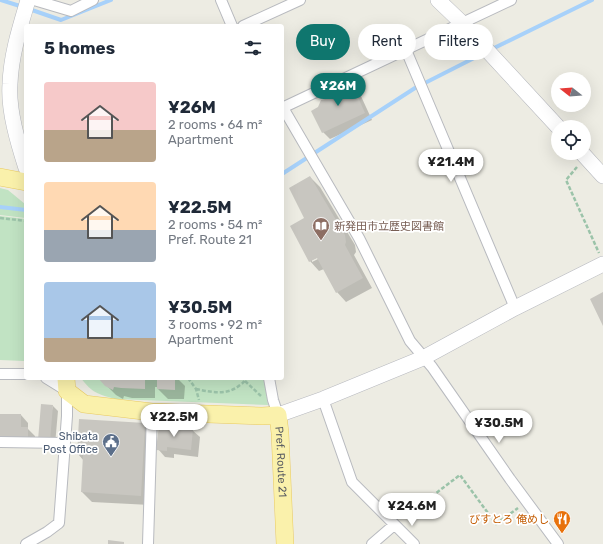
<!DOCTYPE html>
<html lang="en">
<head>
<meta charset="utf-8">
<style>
  :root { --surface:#fff; --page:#f6f6f7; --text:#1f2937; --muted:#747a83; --accent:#0f766e }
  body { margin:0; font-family:Rubik,"Noto Sans JP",sans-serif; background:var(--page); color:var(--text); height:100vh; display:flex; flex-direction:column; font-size:15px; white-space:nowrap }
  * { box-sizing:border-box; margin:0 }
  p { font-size:13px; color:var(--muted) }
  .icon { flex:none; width:22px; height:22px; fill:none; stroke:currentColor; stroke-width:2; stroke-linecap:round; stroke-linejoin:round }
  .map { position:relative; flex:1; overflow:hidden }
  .details { position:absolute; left:24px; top:24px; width:260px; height:356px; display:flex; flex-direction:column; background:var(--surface); border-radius:4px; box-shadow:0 4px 16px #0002 }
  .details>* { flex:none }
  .guide { position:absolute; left:296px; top:24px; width:247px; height:36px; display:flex; gap:8px }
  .needle { width:26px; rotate:287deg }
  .fabs { position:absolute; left:551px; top:72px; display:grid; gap:8px }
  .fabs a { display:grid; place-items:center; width:40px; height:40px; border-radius:50%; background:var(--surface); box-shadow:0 4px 16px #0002; font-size:20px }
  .price { position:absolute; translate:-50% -34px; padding:0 9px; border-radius:14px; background:#fff; color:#222; font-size:13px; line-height:26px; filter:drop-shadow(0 1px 2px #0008) }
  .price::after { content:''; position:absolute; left:50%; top:24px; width:12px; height:9px; margin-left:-6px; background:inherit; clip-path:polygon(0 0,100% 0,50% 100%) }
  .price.current { background:var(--accent); color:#fff }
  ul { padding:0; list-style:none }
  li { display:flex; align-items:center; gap:12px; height:100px; padding:0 20px }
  li span { display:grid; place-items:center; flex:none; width:112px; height:80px; border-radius:4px; color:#555 }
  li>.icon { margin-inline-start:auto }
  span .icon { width:48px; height:48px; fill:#fffc; stroke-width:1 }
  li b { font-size:17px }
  h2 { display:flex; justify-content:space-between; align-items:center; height:48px; padding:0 20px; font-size:17px }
  .chip { padding:0 14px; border-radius:18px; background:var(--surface); box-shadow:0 4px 16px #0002; font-size:14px; line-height:36px }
  .chip.current { background:var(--accent); color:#fff }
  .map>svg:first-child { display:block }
  .green { fill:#c1e3c3 }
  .shadow { fill:#0003; fill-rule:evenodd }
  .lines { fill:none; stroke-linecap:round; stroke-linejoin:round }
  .stream { stroke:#a7d1fa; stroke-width:4 }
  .building { fill:#c8c6c0 }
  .street-casing { stroke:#b8babf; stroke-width:12 }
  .secondary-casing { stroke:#b7b9bf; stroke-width:16 }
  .primary-casing { stroke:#e9ca61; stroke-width:18 }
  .path { stroke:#9bc3a9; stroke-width:2.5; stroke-dasharray:4 2; stroke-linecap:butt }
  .street { stroke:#fff; stroke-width:10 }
  .secondary { stroke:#fff; stroke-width:15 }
  .primary { stroke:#faf1ab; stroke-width:17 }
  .labels { text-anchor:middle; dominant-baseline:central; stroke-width:3.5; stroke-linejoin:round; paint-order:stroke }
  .education-label { font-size:11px; fill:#785e54; stroke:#fff; text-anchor:start }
  .service-label { font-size:11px; fill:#4e5e75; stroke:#fff; text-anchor:end }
  .street-label { font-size:11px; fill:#5b5e63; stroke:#fff }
  .food-label { font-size:11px; fill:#c56008; stroke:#fff; text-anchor:end }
</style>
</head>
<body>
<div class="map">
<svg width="603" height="544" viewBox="0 0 603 544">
  <rect width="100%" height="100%" fill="#edece3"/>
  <!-- green -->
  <path class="green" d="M0,188L8,190L25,204V218L0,215Z
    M0,216L26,219V359L24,361L0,360Z
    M81,378H264L268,405L115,399C98,394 92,393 81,378Z"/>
  <!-- shadow -->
  <path class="shadow" d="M352,81L360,88L362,93L360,94L372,120L330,139L323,132L319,108L326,99Z
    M310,177L320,187L355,245L356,252L354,255L372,288L346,302L337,292L324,269L319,271L310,261L306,218ZM321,256L322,257L312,262V260Z
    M99,378H177L185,386L184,399H168L158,389V387H155V398H132L124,396L123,399L116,395Z
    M53,406L58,411L55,445L44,444Z
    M0,415H21L28,423V429L35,436V446Z
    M145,424L154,434L150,505L92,502L82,492L84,461L78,454Z
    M192,430L200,437L198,457L174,454V458L165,457L158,449Z"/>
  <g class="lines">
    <!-- stream -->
    <path class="stream" d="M1,0L23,7
      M29,9L61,20L111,0
      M492,49L592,0
      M282,174L415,88L486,52
      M0,207L26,210"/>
  </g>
  <!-- building -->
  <path class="building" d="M352,79L355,85L353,86L365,113L322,133L311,111L318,107L321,100L325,99L323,95Z
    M310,176L345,235L346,242L345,245L363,278L336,293L317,258L309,262L290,226L304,218L289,188Z
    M603,292V326L590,299Z
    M98,378H145V389L121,388L114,387L113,390L105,386Z
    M157,378H175V390L157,389Z
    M41,404L53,405L50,441L38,440Z
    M0,414H21V427H28V439L0,438Z
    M79,419L145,423L141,496L81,492L83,455H77Z
    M159,425L193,429L191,450L167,447V451L156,450Z
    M108,540L124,542V544H108Z"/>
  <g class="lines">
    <defs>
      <path id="street" d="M34,0L71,11L93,0
        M221,0L232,26
        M243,26L300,0
        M406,50L515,308
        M282,106L359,238L410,341L432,367L510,479L558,544
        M282,108L511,0
        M0,374H26
        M269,378L273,400L278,415
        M323,399L352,482L414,544
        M0,442L64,443
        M26,544L47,532L59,523L67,416V391L46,378
        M148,544L152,412
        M372,544L394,525"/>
      <path id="secondary" d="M438,0L462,23L558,127
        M582,153L603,176
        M26,168C18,143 8,110 10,84C11,55 20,27 28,0
        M278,415L323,399L423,358L515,308L603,264"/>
      <g id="primary">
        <path d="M0,177L26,182"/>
        <path id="s1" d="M66,378L67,391L84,404L152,412L262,416L278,415L280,433L285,544"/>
      </g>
    </defs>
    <!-- street casing -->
    <use href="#street" class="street-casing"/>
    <!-- secondary casing -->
    <use href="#secondary" class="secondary-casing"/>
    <!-- primary casing -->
    <use href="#primary" class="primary-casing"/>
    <!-- path -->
    <path class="path" d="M577,167L566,180L599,253
      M0,218L26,221
      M188,378L196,389L199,400
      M245,381L261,396
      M196,389C211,392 227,396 240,385C243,383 244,382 246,378
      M403,518L460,475L496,524L518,508"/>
    <!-- street -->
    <use href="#street" class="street"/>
    <!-- secondary -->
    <use href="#secondary" class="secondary"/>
    <!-- primary -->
    <use href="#primary" class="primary"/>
  </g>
  <!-- icons -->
  <defs>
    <symbol id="library-pin" viewBox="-11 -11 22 30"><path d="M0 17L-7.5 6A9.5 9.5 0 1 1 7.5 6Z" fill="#8d6e63" stroke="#fff"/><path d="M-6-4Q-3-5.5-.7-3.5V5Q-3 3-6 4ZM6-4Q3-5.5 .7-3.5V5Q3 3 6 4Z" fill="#fff"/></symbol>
    <symbol id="civic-pin" viewBox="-11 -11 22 30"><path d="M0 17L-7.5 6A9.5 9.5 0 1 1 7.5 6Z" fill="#5c6f8a" stroke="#fff"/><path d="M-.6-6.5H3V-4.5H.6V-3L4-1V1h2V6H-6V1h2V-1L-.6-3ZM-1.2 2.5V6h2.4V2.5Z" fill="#fff"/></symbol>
    <symbol id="restaurant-pin" viewBox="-11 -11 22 30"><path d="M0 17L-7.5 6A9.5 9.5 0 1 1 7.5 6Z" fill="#e8710a" stroke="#fff"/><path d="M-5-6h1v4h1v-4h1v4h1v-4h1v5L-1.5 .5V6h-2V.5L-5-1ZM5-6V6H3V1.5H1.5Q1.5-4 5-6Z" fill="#fff"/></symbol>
  </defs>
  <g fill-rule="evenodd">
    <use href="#library-pin" x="311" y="216" width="20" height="27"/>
    <use href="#civic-pin" x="101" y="432" width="20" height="27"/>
    <use href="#restaurant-pin" x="552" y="509" width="20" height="27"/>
  </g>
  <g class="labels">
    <!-- education labels -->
    <g class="education-label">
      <text x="334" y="226">新発田市立歴史図書館</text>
    </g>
    <!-- service labels -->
    <g class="service-label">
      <text x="98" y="436">Shibata<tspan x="98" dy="13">Post Office</tspan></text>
    </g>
    <!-- street labels -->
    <g class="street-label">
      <text stroke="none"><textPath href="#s1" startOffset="276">Pref. Route 21</textPath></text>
    </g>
    <!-- food labels -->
    <g class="food-label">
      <text x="549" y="519">びすとろ 俺めし</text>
    </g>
  </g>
</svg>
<div class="fabs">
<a><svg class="needle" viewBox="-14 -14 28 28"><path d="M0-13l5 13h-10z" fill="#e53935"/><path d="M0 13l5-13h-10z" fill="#747a83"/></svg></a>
<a><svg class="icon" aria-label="locate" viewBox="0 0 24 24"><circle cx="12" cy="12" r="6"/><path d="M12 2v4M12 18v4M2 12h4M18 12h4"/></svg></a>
</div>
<b class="price current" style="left:338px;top:107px">¥26M</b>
<b class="price" style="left:451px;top:183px">¥21.4M</b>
<b class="price" style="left:174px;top:438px">¥22.5M</b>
<b class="price" style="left:499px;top:444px">¥30.5M</b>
<b class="price" style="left:412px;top:527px">¥24.6M</b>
<div class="guide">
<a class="chip current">Buy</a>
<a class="chip">Rent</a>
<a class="chip">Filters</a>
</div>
<section class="details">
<h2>5 homes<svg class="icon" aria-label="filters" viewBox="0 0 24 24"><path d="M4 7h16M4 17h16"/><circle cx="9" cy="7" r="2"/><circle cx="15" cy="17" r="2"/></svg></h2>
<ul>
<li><span style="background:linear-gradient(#f6c9c9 60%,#b9a48a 0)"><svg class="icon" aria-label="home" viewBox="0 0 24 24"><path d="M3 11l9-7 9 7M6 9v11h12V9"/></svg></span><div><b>¥26M</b><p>2 rooms · 64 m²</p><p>Apartment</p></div></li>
<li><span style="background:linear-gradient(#ffd9b3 60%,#9aa5b1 0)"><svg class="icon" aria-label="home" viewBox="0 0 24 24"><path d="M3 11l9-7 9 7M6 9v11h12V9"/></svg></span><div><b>¥22.5M</b><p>2 rooms · 54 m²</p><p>Pref. Route 21</p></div></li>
<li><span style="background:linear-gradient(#a9c7e8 70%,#b9a48a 0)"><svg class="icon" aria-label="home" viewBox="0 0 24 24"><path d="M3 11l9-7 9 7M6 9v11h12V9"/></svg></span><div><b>¥30.5M</b><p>3 rooms · 92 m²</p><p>Apartment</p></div></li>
</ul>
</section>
</div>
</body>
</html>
